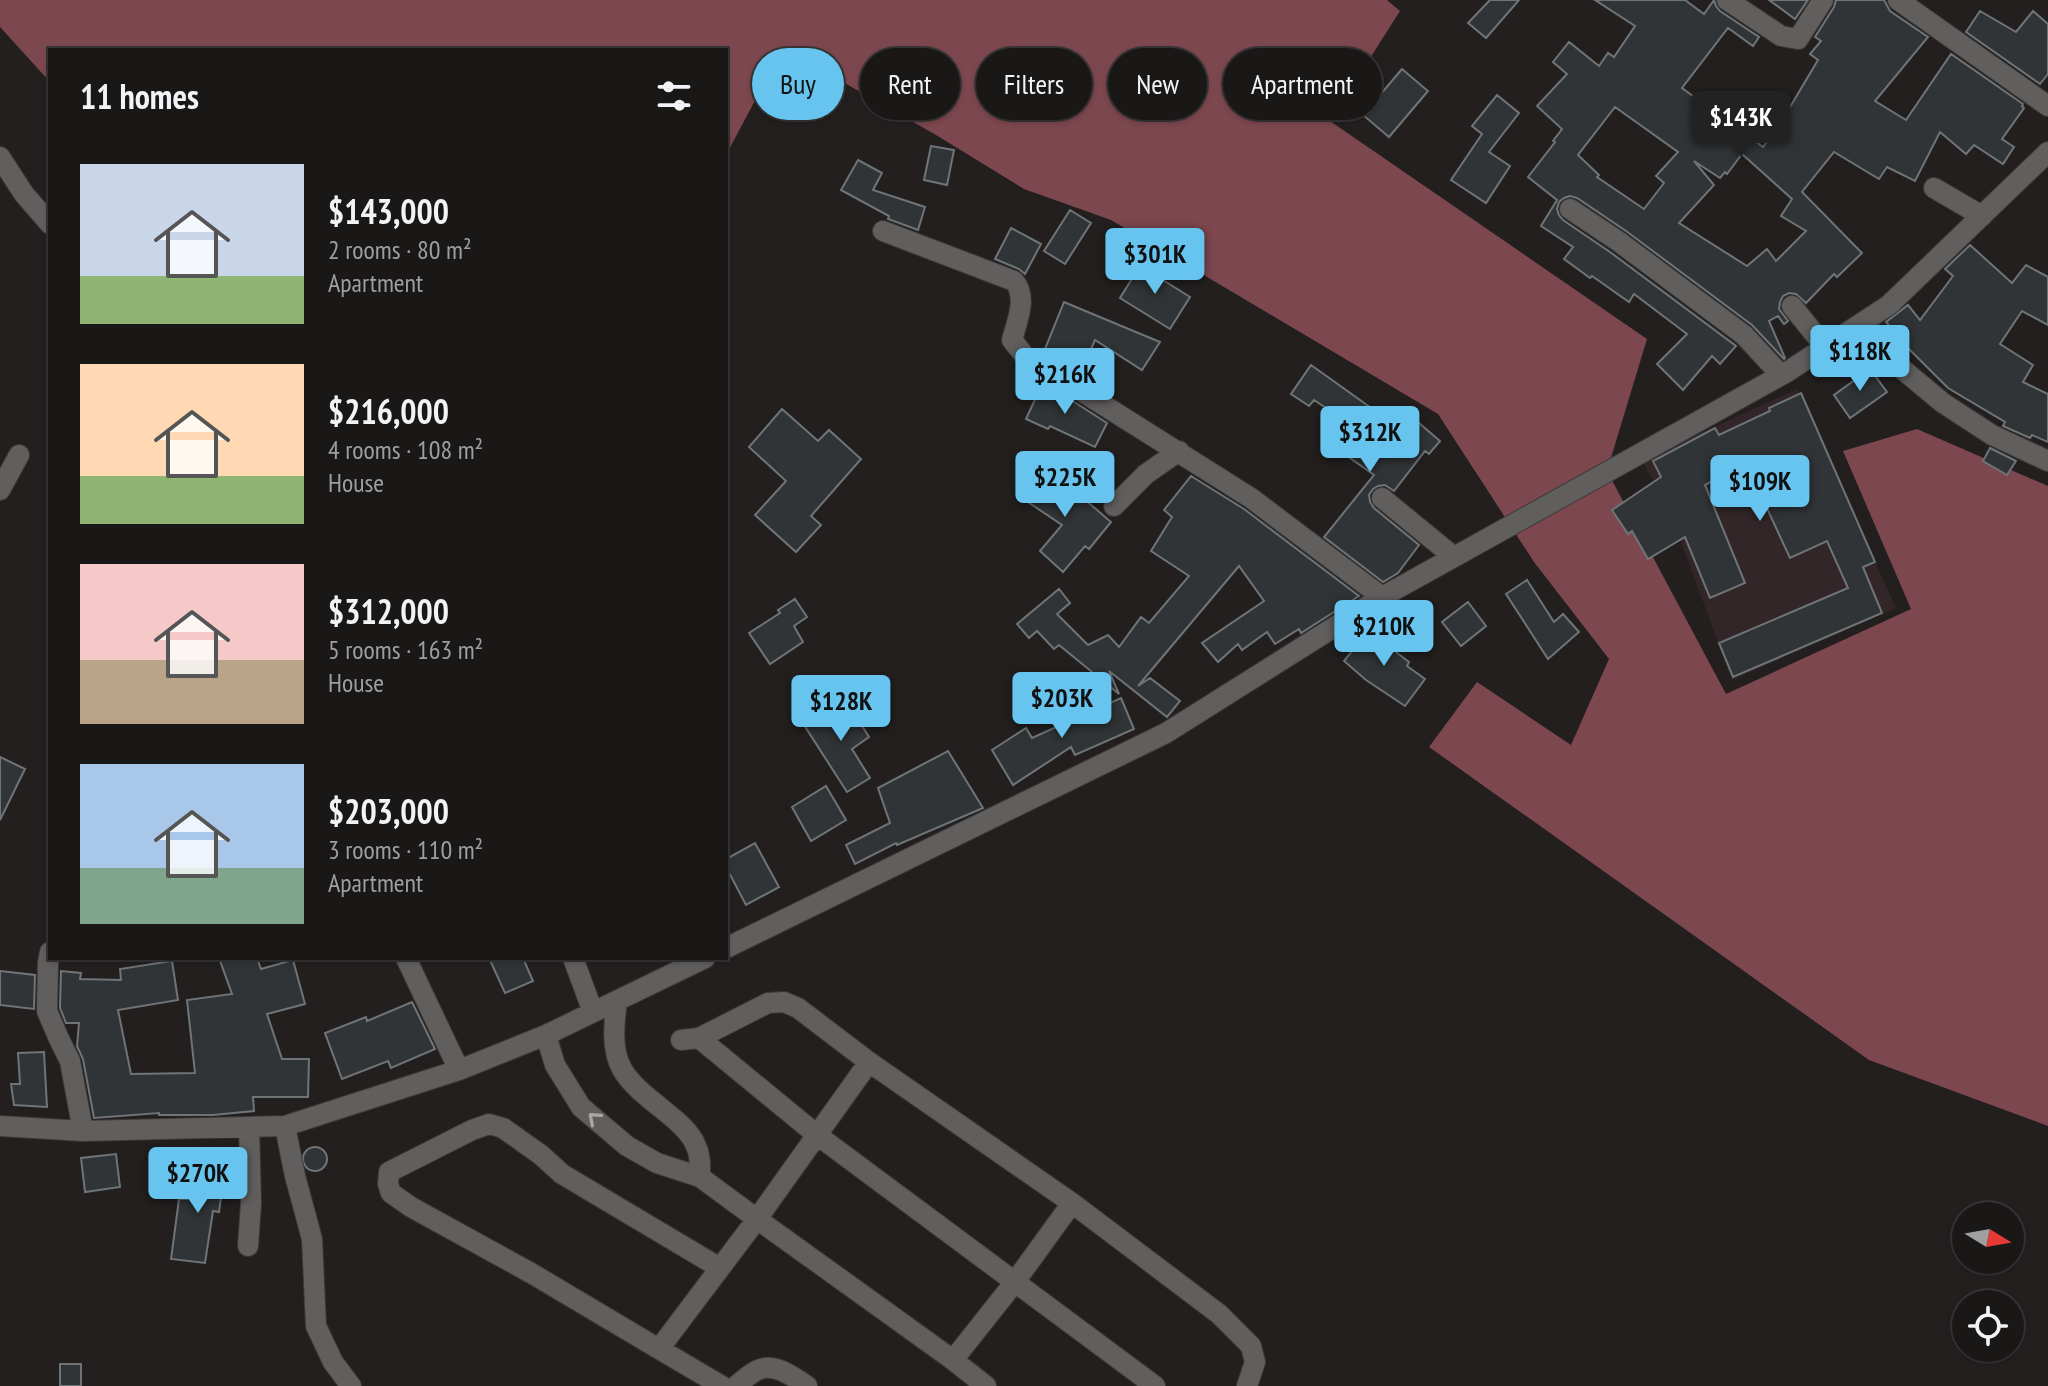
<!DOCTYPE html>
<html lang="en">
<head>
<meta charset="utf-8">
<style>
  :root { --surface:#1a1717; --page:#272424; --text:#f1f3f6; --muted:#9f9fa1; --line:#383636; --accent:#66c4ef }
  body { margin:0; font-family:"PT Sans Narrow",sans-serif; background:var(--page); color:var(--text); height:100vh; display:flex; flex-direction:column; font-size:30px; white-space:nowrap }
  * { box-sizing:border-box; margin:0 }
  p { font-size:26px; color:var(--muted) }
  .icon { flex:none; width:44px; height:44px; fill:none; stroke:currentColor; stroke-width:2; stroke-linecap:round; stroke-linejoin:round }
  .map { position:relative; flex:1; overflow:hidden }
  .sheet { position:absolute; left:48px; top:48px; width:680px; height:912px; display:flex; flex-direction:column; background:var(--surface); border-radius:0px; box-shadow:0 2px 6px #0004,0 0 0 2px var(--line) }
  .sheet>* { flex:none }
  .guide { position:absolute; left:752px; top:48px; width:760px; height:72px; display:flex; gap:16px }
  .needle { width:52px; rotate:101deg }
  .fabs { position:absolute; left:1952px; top:1202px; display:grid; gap:16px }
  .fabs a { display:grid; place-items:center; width:72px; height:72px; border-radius:50%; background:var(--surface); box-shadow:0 2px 6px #0004,0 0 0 2px var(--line); font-size:40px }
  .price { position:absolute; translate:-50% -68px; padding:0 18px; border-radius:8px; background:var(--accent); color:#111; font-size:26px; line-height:52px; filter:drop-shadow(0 2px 4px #0008) }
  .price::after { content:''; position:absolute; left:50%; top:48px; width:24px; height:18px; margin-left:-12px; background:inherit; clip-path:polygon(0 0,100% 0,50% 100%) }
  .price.on { background:#222; color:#fff }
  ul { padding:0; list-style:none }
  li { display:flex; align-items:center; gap:24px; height:200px; padding:0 32px }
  li span { display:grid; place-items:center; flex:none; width:224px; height:160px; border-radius:0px; color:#555 }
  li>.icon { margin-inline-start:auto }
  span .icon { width:96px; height:96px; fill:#fffc; stroke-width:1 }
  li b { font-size:34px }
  h2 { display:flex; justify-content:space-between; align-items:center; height:96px; padding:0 32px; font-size:34px }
  .chip { padding:0 28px; border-radius:36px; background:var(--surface); box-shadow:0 2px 6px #0004,0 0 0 2px var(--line); font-size:28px; line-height:72px }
  .chip.on { background:var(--accent); color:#111 }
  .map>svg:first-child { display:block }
  .built { fill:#322628 }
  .forest { fill:#7c474e }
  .building { fill:#303436; stroke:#6f7477; stroke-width:2; fill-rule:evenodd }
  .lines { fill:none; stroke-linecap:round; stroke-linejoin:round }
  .minor-casing { stroke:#3e3a3a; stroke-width:22 }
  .minor { stroke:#615e5e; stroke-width:20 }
  .oneway { stroke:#aaa7a7 }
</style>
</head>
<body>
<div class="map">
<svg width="2048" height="1386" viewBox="0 0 2048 1386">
  <rect width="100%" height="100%" fill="#231f1f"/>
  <!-- built -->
  <path class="built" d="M1797,389L1896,608L1732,680L1670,512L1642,460Z"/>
  <!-- forest -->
  <path class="forest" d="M0,0H1387L1400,11L1330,121L1647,339L1607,471L1726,694L1911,609L1843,451L1917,429L2048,486V1126L1869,1060L1429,747L1477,682L1571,745L1609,659L1534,562L1438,414L1111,220L1024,189L936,135L783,48L726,155V50H50V82L0,27Z"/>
  <!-- building -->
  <path class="building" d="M1490,0H1519L1486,38L1468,23Z
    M1595,0H1685L1704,14L1714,0L1716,6L1720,11L1759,37L1753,46L1728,28L1682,88L1763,147L1774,134L1818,60L1810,54L1821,41L1815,37L1834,7L1836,0H1884L1890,11L1928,37L1875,101L1906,120L1951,54L2023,104L2022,106L2024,108L2002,139L2014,147L2003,164L1974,145L1966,154L1940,132L1915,181L1887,167L1879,179L1834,152L1802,192L1862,253L1837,277L1834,274L1806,303L1796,294L1789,293L1783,296L1780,302L1779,309L1788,321L1784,324L1778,316L1769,321L1785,358L1784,359L1752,325L1626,231L1577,198L1570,196L1564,198L1559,202L1557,209L1559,215L1563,220L1610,252L1736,346L1720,364L1712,356L1683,390L1657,364L1687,334L1634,294L1629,302L1592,276L1590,278L1564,259L1573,247L1541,226L1557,200L1528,177L1555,142L1553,141L1562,129L1537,106L1567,74L1553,62L1569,42L1599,66L1608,53L1614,57L1635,26ZM1615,107L1678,152L1656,176L1664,183L1644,209L1597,177L1599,175L1578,155ZM1742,154L1792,199L1781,216L1806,231L1776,261L1767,249L1747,266L1679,223L1714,185L1694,161L1720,178L1725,172L1727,174Z
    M1769,0H1808L1795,19Z
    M1980,11L2016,32L2033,11L2048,24V74L2040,84L1966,32Z
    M1402,69L1428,91L1389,137L1363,115Z
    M1497,95L1519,113L1489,152L1510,166L1486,203L1451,180L1482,134L1472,126Z
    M931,146L954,150L947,185L924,180Z
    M858,160L882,173L873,190L925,207L918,230L888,219L889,216L841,190Z
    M1070,210L1091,223L1065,264L1044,251Z
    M1011,228L1041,244L1025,274L1019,269L995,259Z
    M1970,245L2012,283L2026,265L2048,277V325L2022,311L2000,344L2033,365L2023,382L2048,394V442L2032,435L2030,438L2003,426L2005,422L1948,388L1907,347L1886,322L1908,305L1920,320L1953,276L1945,269Z
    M1143,261L1166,275L1163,280L1190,297L1170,329L1120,298Z
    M1064,302L1083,310L1160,342L1142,370L1095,340L1080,375L1054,359L1056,354L1045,349Z
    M1311,365L1402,430L1412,417L1440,441L1429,454L1425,451L1394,491L1385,485L1378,486L1373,489L1369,495L1370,502L1374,508L1419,545L1398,573L1383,582L1324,537L1374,475L1340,451L1356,428L1314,400L1309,406L1291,394Z
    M1870,369L1887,392L1850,418L1834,395Z
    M1043,382L1107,423L1095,447L1050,426L1048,429L1026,419Z
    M1801,393L1875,562L1863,567L1882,613L1733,677L1719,643L1848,588L1827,541L1790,558L1746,463L1705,485L1745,583L1710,598L1685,537L1648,559L1632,531L1628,534L1612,510L1661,477L1653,461L1715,428L1719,435L1770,411L1769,408Z
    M782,409L818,441L829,430L861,459L811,516L821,525L796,552L755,515L786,481L749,447Z
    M1990,448L2016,461L2007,475L1983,461Z
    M1036,470L1081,500L1083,498L1111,522L1089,549L1085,546L1063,572L1040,551L1062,525L1019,496Z
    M1191,476L1244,509L1359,596L1301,633L1299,629L1275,644L1267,632L1242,650L1238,644L1218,662L1202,643L1264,601L1239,566L1138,686L1150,678L1180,701L1167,717L1109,671L1119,694L1059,645L1054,649L1037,631L1029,638L1017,624L1059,589L1070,603L1057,614L1088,645L1108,635L1119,647L1141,617L1149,623L1189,576L1151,551L1172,517L1164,510Z
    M1527,580L1554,622L1563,614L1579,632L1548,659L1506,594Z
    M795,599L807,617L794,626L803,642L770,664L749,633L780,613L778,610Z
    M1468,602L1486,626L1461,646L1442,622Z
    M1371,628L1394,646L1392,649L1409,662L1407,666L1425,679L1405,706L1366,680L1344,661Z
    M1121,698L1134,729L1075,755L1071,747L1013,785L992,750L1026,728L1032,738Z
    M852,701L863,719L859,721L869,737L852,749L870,778L847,792L804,725L827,710L830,715Z
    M948,751L983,808L897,845L896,843L855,864L846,845L890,823L878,788Z
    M0,757L25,769L0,820Z
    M826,786L846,820L811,841L792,807Z
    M755,843L779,887L746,905L726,867V859Z
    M219,958H257L261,969L293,960L305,1004L267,1014L282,1059H309L308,1097H253L254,1111L213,1115H159V1113L94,1118L83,1059L77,1046L79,1023H66L60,1008L61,971L81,973L80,979L121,980L120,969L172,961L178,1000L118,1010L131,1074L195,1073L187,1000L232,994Z
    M489,958H523L533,981L505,993Z
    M0,971L35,975L34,1009L0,1005Z
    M412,1002L435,1049L391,1068L388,1061L342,1079L325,1033L366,1017L367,1021Z
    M44,1052L47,1107L14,1105L11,1084H20L18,1053Z
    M303 1159a12 12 0 1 1 24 0a12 12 0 1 1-24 0Z
    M116,1154L120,1187L85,1192L81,1158Z
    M197,1163L225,1167L219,1212L213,1211L205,1263L171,1259L179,1199H192Z
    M60,1364H81V1386H60Z"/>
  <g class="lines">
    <defs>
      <path id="minor" d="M1727,0L1781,36L1798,39L1823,0
        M1898,0L2048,106
        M0,157L24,194L50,224
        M1934,188L1982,216
        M1570,209L1618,241L1744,335L1781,375
        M883,231L1014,281C1028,297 1017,321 1012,340L1024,355L1251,498L1382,597
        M1792,306L1825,347
        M1854,329L1943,403L1992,435L2048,461
        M0,490L19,455
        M1382,498L1454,557
        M1114,506L1146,474L1179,451
        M726,948L1166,733L1382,597L1787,372L1889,305L2048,152
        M50,952L48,963L47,1011L59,1039L70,1061L83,1131
        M406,958L459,1070
        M573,958L593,1012
        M617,1001C614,1023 611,1050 622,1069C638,1098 686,1119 696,1146C701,1156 700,1166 700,1177
        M546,1035L555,1065L581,1107L627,1146L657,1163L700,1177L757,1219L869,1062
        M699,1038L817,1135L1155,1386
        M681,1040L699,1038L768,1003L784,1002L798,1008L869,1062L1072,1203L1219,1314L1251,1346L1255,1362L1247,1386
        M0,1126L83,1131L285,1126L459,1070L546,1035L705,958
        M285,1126L295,1176L312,1239L316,1326L333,1362L351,1386
        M248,1246L251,1203L249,1127
        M720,1268L562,1174L541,1155L503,1128L489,1124L472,1130L389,1172L388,1184L391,1193L411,1207L531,1273L659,1349L757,1219L953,1360L986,1386
        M659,1349L722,1386
        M953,1360L1014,1283L1072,1203
        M736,1386C743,1381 750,1373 758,1370C774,1362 794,1377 807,1386"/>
    </defs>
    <!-- minor casing -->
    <use href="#minor" class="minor-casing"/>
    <!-- minor -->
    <use href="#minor" class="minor"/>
  </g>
  <!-- one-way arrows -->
  <defs><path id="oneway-chevron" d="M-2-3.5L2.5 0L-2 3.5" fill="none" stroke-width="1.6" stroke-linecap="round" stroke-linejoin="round" transform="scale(2)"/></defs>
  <use class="oneway" href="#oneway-chevron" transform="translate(594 1118) rotate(-139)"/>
</svg>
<div class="fabs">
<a><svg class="needle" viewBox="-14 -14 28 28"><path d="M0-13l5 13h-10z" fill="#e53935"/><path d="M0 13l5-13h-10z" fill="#9f9fa1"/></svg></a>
<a><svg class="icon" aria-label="locate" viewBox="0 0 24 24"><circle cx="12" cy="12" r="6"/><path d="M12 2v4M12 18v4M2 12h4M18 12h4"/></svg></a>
</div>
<b class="price on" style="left:1741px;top:159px">$143K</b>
<b class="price" style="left:1155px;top:296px">$301K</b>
<b class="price" style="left:1860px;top:393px">$118K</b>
<b class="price" style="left:1065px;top:416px">$216K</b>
<b class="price" style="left:1370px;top:474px">$312K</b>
<b class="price" style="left:1065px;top:519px">$225K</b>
<b class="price" style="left:1760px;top:523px">$109K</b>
<b class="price" style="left:1384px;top:668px">$210K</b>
<b class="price" style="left:1062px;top:740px">$203K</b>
<b class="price" style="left:841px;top:743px">$128K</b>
<b class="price" style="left:198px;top:1215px">$270K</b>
<div class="guide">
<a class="chip on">Buy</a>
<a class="chip">Rent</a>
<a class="chip">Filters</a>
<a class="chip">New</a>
<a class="chip">Apartment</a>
</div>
<section class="sheet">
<h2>11 homes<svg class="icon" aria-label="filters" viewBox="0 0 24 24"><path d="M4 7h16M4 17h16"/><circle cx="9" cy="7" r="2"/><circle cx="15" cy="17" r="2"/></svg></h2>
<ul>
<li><span style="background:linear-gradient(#c9d6e8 70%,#8fb573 0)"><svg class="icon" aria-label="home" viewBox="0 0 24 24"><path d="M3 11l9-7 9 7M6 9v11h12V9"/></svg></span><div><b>$143,000</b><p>2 rooms · 80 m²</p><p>Apartment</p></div></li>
<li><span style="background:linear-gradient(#ffd9b3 70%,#8fb573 0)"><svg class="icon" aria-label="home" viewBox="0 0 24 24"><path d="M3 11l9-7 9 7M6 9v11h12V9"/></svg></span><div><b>$216,000</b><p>4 rooms · 108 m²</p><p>House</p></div></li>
<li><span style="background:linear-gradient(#f6c9c9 60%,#b9a48a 0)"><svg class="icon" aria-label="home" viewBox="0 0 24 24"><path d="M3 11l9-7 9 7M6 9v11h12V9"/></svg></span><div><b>$312,000</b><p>5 rooms · 163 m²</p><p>House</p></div></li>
<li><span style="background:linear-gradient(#a9c7e8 65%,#7fa58c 0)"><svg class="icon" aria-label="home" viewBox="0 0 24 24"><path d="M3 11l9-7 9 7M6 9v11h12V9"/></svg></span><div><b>$203,000</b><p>3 rooms · 110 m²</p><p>Apartment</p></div></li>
</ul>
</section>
</div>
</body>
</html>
